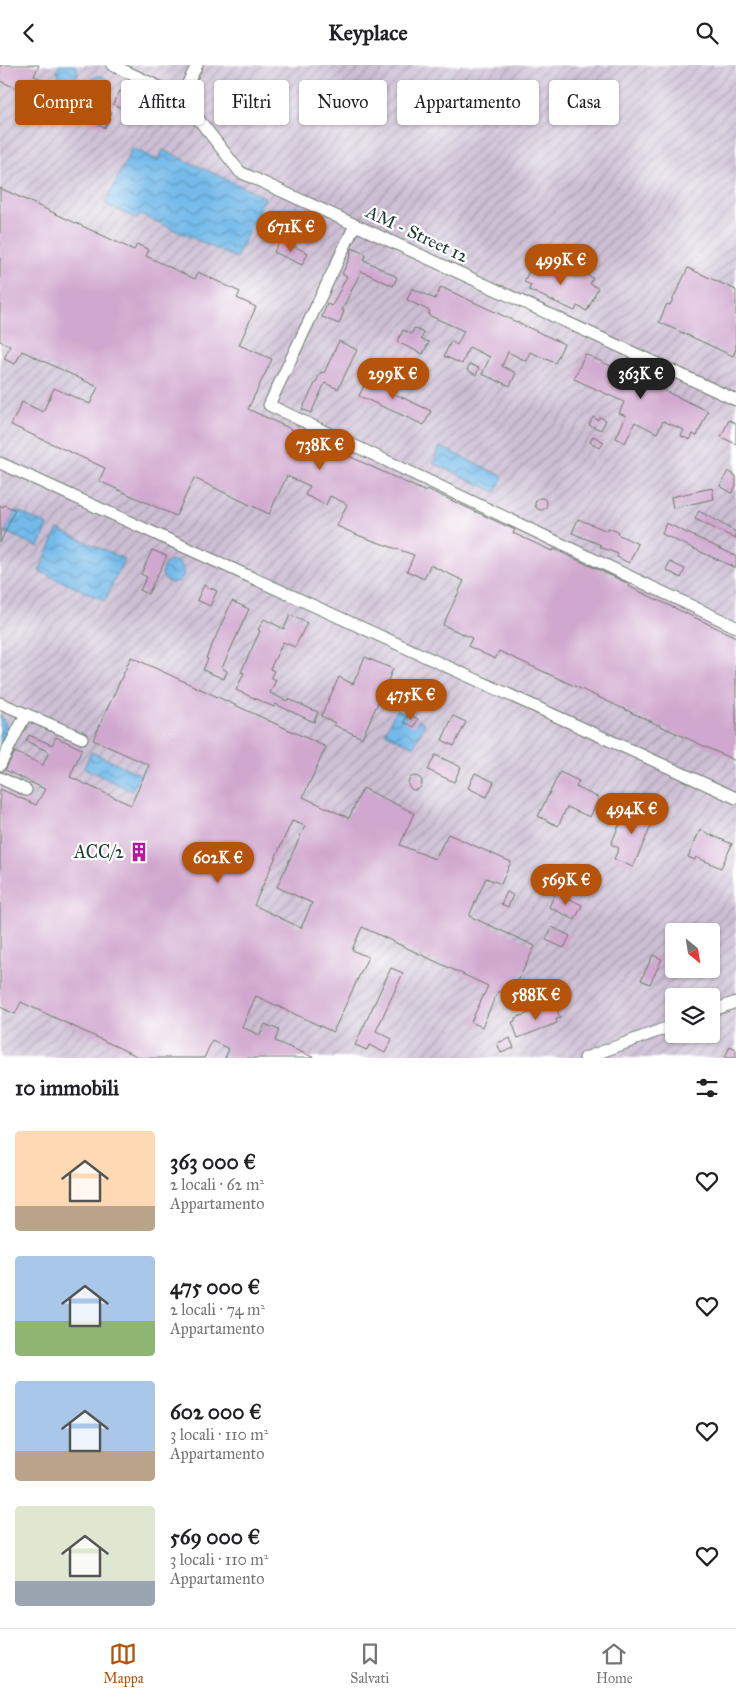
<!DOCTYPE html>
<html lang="it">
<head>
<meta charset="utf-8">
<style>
  :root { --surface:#fff; --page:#f2f2f2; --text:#202124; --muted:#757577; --line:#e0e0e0; --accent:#b45309 }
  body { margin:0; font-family:"IM FELL Great Primer",serif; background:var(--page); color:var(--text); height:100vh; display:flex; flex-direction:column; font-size:19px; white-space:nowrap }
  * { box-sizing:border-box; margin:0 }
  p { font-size:16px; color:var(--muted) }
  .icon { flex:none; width:28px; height:28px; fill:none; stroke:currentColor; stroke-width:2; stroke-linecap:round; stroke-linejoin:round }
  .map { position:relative; height:993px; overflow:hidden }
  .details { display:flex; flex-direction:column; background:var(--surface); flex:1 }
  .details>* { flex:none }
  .guide { position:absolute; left:15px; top:15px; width:706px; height:45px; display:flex; gap:10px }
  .needle { width:32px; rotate:150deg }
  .tools { position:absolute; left:665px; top:858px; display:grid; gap:10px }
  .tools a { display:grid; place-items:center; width:55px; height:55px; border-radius:5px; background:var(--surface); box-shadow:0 1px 4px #0004; font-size:25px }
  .price { position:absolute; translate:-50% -42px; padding:0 11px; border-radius:18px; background:var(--accent); color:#fff; font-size:16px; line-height:32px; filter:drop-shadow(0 1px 2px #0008) }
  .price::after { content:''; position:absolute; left:50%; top:30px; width:15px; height:11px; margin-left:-8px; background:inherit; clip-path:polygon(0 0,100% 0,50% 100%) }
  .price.on { background:#222; color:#fff }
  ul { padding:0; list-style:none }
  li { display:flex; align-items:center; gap:15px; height:125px; padding:0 15px }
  li span { display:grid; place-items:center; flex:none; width:140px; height:100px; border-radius:5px; color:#555 }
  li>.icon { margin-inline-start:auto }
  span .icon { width:60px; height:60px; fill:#fffc; stroke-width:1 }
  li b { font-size:21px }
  h2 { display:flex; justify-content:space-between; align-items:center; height:60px; padding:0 15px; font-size:21px }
  .pill { padding:0 18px; border-radius:5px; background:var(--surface); box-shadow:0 1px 4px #0004; font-size:18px; line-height:45px }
  .pill.on { background:var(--accent); color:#fff }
  header { display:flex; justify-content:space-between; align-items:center; height:65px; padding:0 15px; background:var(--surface); font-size:22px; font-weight:700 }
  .dock { display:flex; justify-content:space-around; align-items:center; height:70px; border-top:1px solid var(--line); background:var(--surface); font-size:14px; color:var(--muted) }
  .dock a { display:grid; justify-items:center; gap:2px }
  .dock .on { color:var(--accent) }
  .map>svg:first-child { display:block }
  .industrial { fill:url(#industrial-furrows); fill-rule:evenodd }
  .water { fill:url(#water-waves); stroke:#497c8f }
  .building { fill:#d0a7ce; fill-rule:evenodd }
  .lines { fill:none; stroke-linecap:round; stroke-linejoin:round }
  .minor-casing { stroke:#687869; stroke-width:13 }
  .minor { stroke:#fff; stroke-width:11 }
  .labels { text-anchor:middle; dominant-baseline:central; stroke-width:4.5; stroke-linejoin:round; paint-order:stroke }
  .street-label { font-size:18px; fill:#1f3d34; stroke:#fff }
  .poi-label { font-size:18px; fill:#1f3d34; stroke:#fff; text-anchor:end }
</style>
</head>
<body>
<header><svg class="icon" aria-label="back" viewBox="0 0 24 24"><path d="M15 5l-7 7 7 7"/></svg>Keyplace<svg class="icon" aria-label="search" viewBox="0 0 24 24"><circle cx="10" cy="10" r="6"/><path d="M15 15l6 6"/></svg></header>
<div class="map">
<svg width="736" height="993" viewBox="0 0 736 993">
  <defs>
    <pattern id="industrial-furrows" width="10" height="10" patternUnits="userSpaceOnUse" patternTransform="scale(1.25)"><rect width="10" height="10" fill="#ccbed3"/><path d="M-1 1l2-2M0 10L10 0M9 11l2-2" fill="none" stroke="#a59cac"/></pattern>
    <pattern id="water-waves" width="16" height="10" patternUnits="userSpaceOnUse" patternTransform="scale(1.25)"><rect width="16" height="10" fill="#73baea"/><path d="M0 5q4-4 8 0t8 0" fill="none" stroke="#5e98be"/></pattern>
  </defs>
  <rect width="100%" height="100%" fill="#fff"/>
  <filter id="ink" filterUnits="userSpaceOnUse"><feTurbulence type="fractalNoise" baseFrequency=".02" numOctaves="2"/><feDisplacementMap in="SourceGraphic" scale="10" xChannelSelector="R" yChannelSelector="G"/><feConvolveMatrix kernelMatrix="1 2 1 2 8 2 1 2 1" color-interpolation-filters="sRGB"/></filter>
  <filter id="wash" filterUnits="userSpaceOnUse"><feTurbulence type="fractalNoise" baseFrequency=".0096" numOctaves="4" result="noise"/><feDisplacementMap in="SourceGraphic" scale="20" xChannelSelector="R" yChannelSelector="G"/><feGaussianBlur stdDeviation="1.12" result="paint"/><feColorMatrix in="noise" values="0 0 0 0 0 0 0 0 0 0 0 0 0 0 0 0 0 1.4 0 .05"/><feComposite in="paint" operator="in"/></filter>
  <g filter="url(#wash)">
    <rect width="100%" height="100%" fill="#efe6cb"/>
    <!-- industrial -->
    <path class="industrial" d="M0,0H736V993H0ZM674,866H711V904H674ZM674,931H711V969H674Z"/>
    <!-- water -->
    <path class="water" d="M59,0H76L78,7L75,15L67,18L60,15L57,7Z
      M88 22a11 11 0 1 1 22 0a11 11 0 1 1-22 0Z
      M132,83L158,95L163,85L265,132L236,193L140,149L137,154L105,139Z
      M440,382L503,411L496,427L433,398Z
      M15,445L48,460L39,482L5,467Z
      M58,464L124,494L105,536L39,506Z
      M162 507a11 11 0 1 1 22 0a11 11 0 1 1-22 0Z
      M396,645L425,658L414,682L385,668Z
      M0,649C9,661 9,673 0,685Z
      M91,687L140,709L132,726L84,703Z"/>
    <g id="blocks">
      <!-- building -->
      <path class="building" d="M0,0H39L34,11L112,47L105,63L20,23V25L0,16Z
        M120,26L129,31L130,28L151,40L144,53L124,42L123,44L113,39Z
        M0,123L134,185L137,179L149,185L146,191L195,214L198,207L240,227L237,233L256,242L239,280L272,294L248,344L426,427L427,424L515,465L513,468L552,486L554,484L629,519L628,521L736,572V696L499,586L495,594L468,581L472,573L443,560L464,516L430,500L424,514L407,506L414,490L360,471L337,461L347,439L330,431L326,440L305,430L310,421L287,411L269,449L194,413L176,451L99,416L105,403L11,360L22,337L43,347L54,323L90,339L98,322L22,286L15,299L4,294L10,281L0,276Z
        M280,175L308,188L302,200L274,187Z
        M352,183L366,189L364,195L397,212L393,221L361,206L342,245L344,246L339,259L322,252L327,239L332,241L347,211L342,209L351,190L350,189Z
        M535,193L576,212L578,206L593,213L590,219L598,223L587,246L577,241L575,246L529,225L531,220L524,217Z
        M688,203L736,225V284L733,291L659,257L667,239L670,240Z
        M441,222L564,279L555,298L530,287L526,296L508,287L502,301L516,308L510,321L482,309L490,292L469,282L462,299L444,291L451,276L457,280L464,266L428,250L430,246L407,235L412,223L435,234Z
        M414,263L424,268L421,274L429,277L423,289L397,277L403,265L412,269Z
        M339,276L357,285L338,324L325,318L311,348L302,344L321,307L324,308Z
        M585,289L708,346L697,371L693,369L690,375L681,371L684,365L663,356L657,368L635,357L625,378L616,373L626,351L619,348L624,337L574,314Z
        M470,299L479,303L476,310L467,305Z
        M369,310L398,324L395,329L431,346L424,360L359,331Z
        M593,352L598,355L600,352L606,355L601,365L589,360Z
        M729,355L736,358V379L721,372Z
        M593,371L604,377L600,383L590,377Z
        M728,406L736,411V421L732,428L720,421Z
        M712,423L714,434L673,443L671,432Z
        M535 439a6 6 0 1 1 12 0a6 6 0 1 1-12 0Z
        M0,440L3,442L4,440L15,445L0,478Z
        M699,446L736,467V474L695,454Z
        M578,454L607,466L608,463L618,467L617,469L638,479L629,498L617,492L618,489L600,482L601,480L572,468Z
        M666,458L736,491V503L662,469Z
        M152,485L167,491L148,529L140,525L147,512L141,509Z
        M670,497L685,504L681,513L666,505Z
        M204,520L217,526L210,541L197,535Z
        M232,536L249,544L222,603L227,606L224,614L203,605L208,594L206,593Z
        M290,550L307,558L295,582L283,577L270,604L274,606L271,612L276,615L270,628L287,636L288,634L318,647L314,657L275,639L274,642L236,625L244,608L241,607L260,566L258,565L264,554L284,564Z
        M131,592L326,682L303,732L349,753L363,723L414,748L400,780L435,794L448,769L511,797L501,819L486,813L469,851L535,881L510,932L498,926L482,962L471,957L488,921L362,862L352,885L368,892L333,967L256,931L242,962L260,970L265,959L279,965L275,976L315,993H225L229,984L212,976L204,993H141L21,937L15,949L0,942V724L36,740L45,724L5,705L15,687L43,700L49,687L26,676L29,670L52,680L56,672L82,684L70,712L131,740L149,700L93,675ZM292,756L305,761L277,822L312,838L301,863L254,840Z
        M365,592L393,604L362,673L334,660L335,658L321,651L339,612L353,619Z
        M408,649L418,654L414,662L404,657Z
        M453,651L466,657L454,681L442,675Z
        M435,690L461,702L454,717L428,705Z
        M560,707L579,716L576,722L599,733L590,752L567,742L558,761L538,751Z
        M475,708L494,717L487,732L468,723Z
        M408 718a7 7 0 1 1 14 0a7 7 0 1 1-14 0Z
        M628,740L655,752L633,802L614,794L619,783L611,779Z
        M700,765L732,779L721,803L696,792L695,795L688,792Z
        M507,827L513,830L508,842L501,839Z
        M556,827L582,840L575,855L549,842Z
        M552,862L570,871L564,883L546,875Z
        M653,890L662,894L650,919L641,915Z
        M391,903L403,908L376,966L392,974L385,988L369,980L367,985L355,980Z
        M551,940L552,944L556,942L560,953L556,954L557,958L518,973L512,957L515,956V953Z
        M510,973L514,983L501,988L497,978Z
        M730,981L736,984V993H725Z"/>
    </g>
  </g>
  <g filter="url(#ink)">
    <use href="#blocks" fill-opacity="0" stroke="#687869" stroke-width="1"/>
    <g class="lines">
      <defs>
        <path id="minor" d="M112,0L181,32L240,107L736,335
          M181,32L197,0
          M355,160L269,340L736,562
          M0,398L736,733
          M0,638L82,673
          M0,700L26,649
          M0,713L26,725
          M711,946L736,937
          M585,993L674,960"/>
      </defs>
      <!-- minor casing -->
      <use href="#minor" class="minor-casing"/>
      <!-- minor -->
      <use href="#minor" class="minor"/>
    </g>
  </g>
  <!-- icons -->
  <defs>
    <symbol id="building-bare" viewBox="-9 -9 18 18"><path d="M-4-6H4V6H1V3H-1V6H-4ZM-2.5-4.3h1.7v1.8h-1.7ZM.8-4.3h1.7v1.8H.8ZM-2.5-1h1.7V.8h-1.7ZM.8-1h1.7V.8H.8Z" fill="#b5179e" stroke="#fff" stroke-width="2.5" paint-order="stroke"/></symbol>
  </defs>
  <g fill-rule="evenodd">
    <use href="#building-bare" x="125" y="773" width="28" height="28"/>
  </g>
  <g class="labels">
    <!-- street labels -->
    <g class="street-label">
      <text transform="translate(417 169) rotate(25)">AM - Street 12</text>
    </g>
    <!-- poi labels -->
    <g class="poi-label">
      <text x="124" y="787">ACC/2</text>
    </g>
  </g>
</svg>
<div class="tools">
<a><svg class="needle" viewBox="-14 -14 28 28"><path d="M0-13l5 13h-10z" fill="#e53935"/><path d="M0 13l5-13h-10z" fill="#757577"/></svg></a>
<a><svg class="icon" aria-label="layers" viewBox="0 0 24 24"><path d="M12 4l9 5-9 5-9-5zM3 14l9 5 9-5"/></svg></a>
</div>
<b class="price" style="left:291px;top:188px">671K €</b>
<b class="price" style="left:561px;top:221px">499K €</b>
<b class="price" style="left:393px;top:335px">299K €</b>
<b class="price on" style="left:641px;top:335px">363K €</b>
<b class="price" style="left:320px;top:406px">738K €</b>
<b class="price" style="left:411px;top:656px">475K €</b>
<b class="price" style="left:632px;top:770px">494K €</b>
<b class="price" style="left:218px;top:819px">602K €</b>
<b class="price" style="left:566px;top:841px">569K €</b>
<b class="price" style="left:536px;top:956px">588K €</b>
<div class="guide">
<a class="pill on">Compra</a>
<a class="pill">Affitta</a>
<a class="pill">Filtri</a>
<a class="pill">Nuovo</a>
<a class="pill">Appartamento</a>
<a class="pill">Casa</a>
</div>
</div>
<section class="details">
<h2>10 immobili<svg class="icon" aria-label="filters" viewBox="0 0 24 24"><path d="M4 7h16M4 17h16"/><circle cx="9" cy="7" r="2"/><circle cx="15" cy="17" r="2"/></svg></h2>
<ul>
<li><span style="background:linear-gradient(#ffd9b3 75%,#b9a48a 0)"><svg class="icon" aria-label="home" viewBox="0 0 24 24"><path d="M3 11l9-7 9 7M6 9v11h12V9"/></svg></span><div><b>363 000 €</b><p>2 locali · 62 m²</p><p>Appartamento</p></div><svg class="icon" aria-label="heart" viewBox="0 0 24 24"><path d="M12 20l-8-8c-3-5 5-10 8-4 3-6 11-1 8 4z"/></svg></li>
<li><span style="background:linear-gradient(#a9c7e8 65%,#8fb573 0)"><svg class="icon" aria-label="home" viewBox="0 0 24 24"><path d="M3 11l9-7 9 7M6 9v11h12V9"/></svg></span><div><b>475 000 €</b><p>2 locali · 74 m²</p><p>Appartamento</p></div><svg class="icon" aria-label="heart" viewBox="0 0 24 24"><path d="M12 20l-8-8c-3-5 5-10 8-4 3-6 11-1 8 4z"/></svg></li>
<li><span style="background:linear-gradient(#a9c7e8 70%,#b9a48a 0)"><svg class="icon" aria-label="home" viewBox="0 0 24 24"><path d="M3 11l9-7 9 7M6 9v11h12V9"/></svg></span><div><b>602 000 €</b><p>3 locali · 110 m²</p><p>Appartamento</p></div><svg class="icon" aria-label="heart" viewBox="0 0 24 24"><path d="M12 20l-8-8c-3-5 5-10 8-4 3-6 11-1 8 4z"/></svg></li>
<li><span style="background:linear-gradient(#dfe7d0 75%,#9aa5b1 0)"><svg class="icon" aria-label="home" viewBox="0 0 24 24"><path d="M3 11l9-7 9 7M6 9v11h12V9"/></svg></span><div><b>569 000 €</b><p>3 locali · 110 m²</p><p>Appartamento</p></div><svg class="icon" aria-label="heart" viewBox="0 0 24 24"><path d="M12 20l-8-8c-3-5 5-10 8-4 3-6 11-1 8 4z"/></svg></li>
</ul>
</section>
<nav class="dock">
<a class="on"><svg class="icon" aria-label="map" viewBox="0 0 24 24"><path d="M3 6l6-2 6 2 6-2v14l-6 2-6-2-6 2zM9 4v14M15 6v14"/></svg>Mappa</a>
<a><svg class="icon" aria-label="saved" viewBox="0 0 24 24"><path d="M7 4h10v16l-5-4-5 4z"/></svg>Salvati</a>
<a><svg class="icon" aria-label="home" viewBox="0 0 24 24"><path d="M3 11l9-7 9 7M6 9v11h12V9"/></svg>Home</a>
</nav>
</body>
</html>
